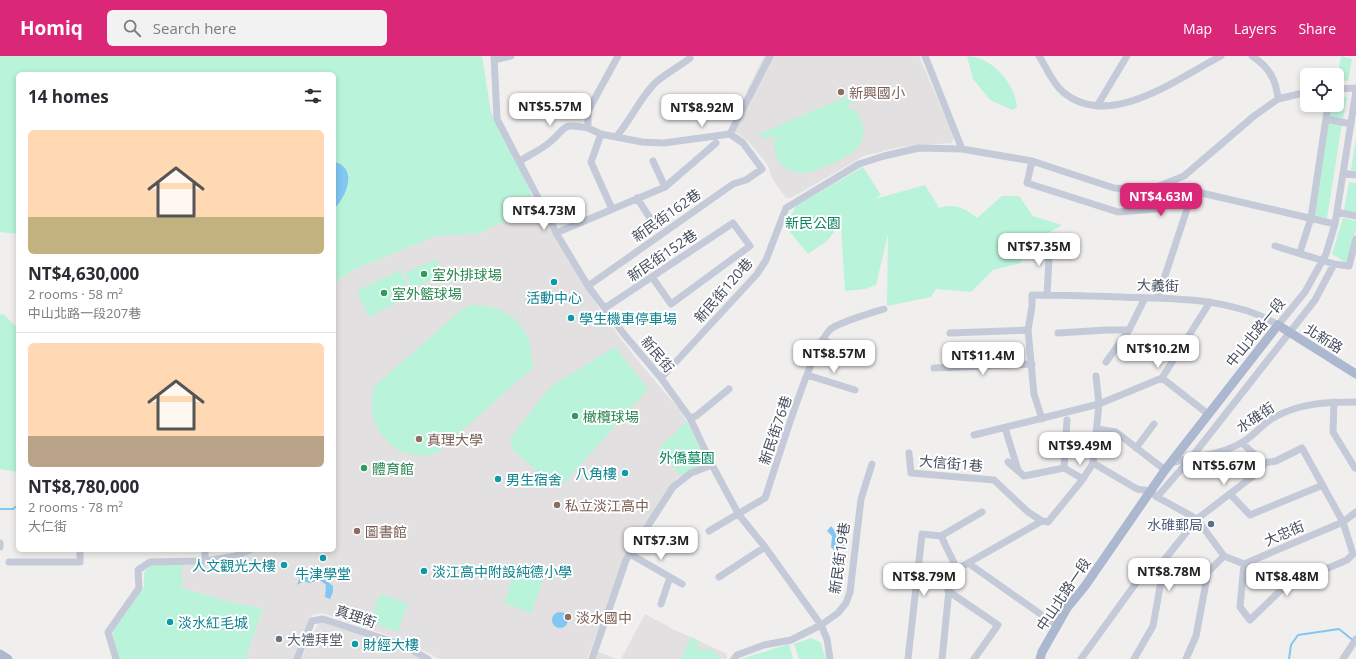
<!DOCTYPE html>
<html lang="en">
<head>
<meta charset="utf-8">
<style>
  :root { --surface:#fff; --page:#f2f2f3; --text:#2b2b33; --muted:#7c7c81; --line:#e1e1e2; --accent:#db2777 }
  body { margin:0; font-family:"Open Sans","Noto Sans TC",sans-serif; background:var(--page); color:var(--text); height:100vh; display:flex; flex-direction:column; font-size:15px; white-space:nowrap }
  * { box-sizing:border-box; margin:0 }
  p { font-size:13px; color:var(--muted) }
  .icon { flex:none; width:22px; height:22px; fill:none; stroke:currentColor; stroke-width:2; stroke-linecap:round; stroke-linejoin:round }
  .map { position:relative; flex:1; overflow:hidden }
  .sheet { position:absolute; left:16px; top:16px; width:320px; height:480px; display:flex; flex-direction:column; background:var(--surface); border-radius:6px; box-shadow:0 2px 6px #0003 }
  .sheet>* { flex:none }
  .buttons { position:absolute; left:1300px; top:12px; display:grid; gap:8px }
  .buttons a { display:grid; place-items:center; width:44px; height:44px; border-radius:6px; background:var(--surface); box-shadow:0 2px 6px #0003; font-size:20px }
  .price { position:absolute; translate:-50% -34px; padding:0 9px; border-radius:8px; background:#fff; color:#222; font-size:13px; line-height:26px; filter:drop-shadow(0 1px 2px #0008) }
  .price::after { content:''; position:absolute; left:50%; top:24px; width:12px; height:9px; margin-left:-6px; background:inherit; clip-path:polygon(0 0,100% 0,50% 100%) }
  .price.active { background:var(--accent); color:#fff }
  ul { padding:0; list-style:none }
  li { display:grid; align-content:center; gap:8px; height:212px; padding:0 12px }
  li+li { border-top:1px solid var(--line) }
  li span { display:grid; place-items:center; height:124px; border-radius:6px; color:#555 }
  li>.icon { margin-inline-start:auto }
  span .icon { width:72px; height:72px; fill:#fffc; stroke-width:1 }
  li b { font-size:17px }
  h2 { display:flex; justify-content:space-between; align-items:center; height:48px; padding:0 12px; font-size:17px }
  header { display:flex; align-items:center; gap:24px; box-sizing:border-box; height:56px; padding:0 20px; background:var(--accent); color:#fff }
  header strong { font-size:19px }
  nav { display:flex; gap:22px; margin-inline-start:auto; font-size:14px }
  .search { width:280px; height:36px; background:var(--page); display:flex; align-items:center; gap:10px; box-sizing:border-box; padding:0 14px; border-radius:6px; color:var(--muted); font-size:15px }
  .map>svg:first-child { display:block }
  .education { fill:#e2e0e0 }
  .green { fill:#b9f3da }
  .water { fill:#82c6f3 }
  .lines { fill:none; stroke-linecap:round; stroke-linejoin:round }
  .stream { stroke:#82c6f3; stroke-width:2 }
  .minor { stroke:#c4cad8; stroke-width:7 }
  .major { stroke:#acb7d0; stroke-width:9 }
  .education-dot { fill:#8d6e63; stroke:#fff; stroke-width:1.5 }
  .leisure-dot { fill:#2e9e5b; stroke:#fff; stroke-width:1.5 }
  .culture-dot { fill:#0f9aa8; stroke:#fff; stroke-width:1.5 }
  .service-dot { fill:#5c6f8a; stroke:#fff; stroke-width:1.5 }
  .worship-dot { fill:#6b7280; stroke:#fff; stroke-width:1.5 }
  .labels { text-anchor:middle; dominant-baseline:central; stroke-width:4; stroke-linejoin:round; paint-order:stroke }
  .education-label { font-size:14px; fill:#785e54; stroke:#fff; text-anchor:start }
  .street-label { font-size:14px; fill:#454d5e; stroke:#fff }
  .park-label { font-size:14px; fill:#0f8661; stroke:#fff }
  .leisure-label { font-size:14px; fill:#27864d; stroke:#fff; text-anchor:start }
  .culture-label { font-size:14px; fill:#0d838f; stroke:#fff; text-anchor:start }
  .service-label { font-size:14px; fill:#4e5e75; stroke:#fff; text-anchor:end }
  .worship-label { font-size:14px; fill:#5b616d; stroke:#fff; text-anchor:start }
</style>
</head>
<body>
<header>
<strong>Homiq</strong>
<div class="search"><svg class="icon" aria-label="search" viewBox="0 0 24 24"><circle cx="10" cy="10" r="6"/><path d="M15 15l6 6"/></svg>Search here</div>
<nav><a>Map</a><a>Layers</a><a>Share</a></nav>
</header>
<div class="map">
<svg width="1356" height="603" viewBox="0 0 1356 603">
  <rect width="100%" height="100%" fill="#f1efee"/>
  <!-- education -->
  <path class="education" d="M764,0H919L954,81L952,87L900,91L864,100L791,142H786L773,124L767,108L748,85L729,72Z
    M536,150L605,262L639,306L680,354L692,375L705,403V409L677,422L666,436L619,518L587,603H439L408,586L322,557L312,559L294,603H250L246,601L263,552L234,547L182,532V509L241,504L254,494H334V227L355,213L436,180L478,178Z
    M645,558L673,573L727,598V603H621Z
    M325,566L401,591L425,603H301L318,568Z
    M596,595L617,603H594Z"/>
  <!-- green -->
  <path class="green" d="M0,0H482L491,56L518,107L536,150L478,178L436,180L355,213L334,227V18H18V178L0,176Z
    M967,0C991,0 1016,28 1017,51L1012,54L990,44L973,23Z
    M1341,0L1352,3L1348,25L1337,23Z
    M858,36L861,43L846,49C855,54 860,59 863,70C867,92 848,100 831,108C823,111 814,116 805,117C783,119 769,99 776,79L765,83L759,78Z
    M1337,40L1347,41L1343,63L1329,61L1331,49H1337Z
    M1328,66L1342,68L1327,162L1314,160Z
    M1356,82V115L1351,114Z
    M863,111L881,139L875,143L925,129L939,152C954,147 965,152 977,162L1002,140H1019L1033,160L1062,169L1024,191L1021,207L993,214L971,236L936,233L931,241L887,250L888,178L876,229L865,233L845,235L841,172L839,170L827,185L808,198L785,170L796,150Z
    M1349,126L1356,127V157L1344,154Z
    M1343,162L1356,165V173L1347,207L1332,198Z
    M436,203L443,219L412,233L405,217Z
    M400,214L412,239L369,261L357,235Z
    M470,249C496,248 519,259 529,284C532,294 530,302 534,311L437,397C397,410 360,369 375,330L461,254Z
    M0,258H3L18,272V416L0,413Z
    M615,291L648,333L558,434L512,393L510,383L550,331Z
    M687,365L705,403V409L682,420L657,395Z
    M149,509H182V532L234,547L263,552L246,601L250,603H119L112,575L144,531V517Z
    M515,514L543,524L531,557L504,547Z
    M380,538L408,547L398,576L370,566Z
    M692,581L699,585L695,592L712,594L721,603H680Z
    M811,582L820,586L826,603H799L794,588Z
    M789,588L793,603H741Z"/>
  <!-- water -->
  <path class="water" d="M334,106C359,111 346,142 334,153Z
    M831,470L835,475L843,474L846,479C846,487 844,495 836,496L831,491L832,480L827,475Z
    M307,517L322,521L333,530V536L330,543L325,541L326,529L320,524L309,527L304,525L297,529L300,521Z
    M552 564a8 8 0 1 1 16 0a8 8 0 1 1-16 0Z"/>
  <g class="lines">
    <!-- stream -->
    <path class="stream" d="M0,453H13L18,449
      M1289,603L1291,589L1298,579L1339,573L1354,585"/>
    <!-- minor -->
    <path class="minor" d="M494,0L497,63L558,180L588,230L623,277L661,322L690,362L712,409L739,459L765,491L821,569L827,583L830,603
      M618,0L588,55V72L601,78L616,81C630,65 639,44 654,28C664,18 679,11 690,2
      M925,0L962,93
      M1039,0C1047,12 1052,27 1063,36C1109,75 1178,22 1221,0
      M1252,0C1269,11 1276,23 1278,43
      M494,4L511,0
      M1337,33L1356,32
      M1097,50L1127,0
      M1326,63L1351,68
      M601,78L591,106L612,153
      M730,78L770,0
      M520,105C529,99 541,94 550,86C568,71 560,67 588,72
      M653,105L665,131
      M1032,105L1027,127L1118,156L1155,153L1178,146L1193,135L1335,168
      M1343,117L1356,119
      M637,142L650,162
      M1337,156L1356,160
      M556,177L665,131L716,87
      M1275,190L1334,208L1349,210L1356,183
      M1300,196L1311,162L1328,49
      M588,230L733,128L746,124L762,113L743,87L730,78L664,87L642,86L616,81
      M1047,239L1050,185
      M1158,241L1193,135
      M605,252L733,167L750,190L671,248L652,221
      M950,277L1028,274
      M1058,277L1107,274H1129L1145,242
      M822,284L868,302
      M1106,306L1129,274
      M934,312L1032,308
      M807,319L855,334
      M661,322L757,218L766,204L786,152L859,108L884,100L919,92L962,93L1032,105L1114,132L1149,134L1184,120L1254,60L1278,43L1307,36
      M1162,322L1210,246
      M1334,346L1333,376L1355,412
      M690,362L696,360L729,333
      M1042,363L1034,338L1028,274L1032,250V239C1061,239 1091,240 1121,241C1173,243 1233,241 1278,269L1305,236L1326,198L1335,168L1356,35
      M1005,372L1018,414
      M1098,373L1116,376L1165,414
      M974,379L1099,348L1096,320
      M1242,387L1264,407
      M1136,392L1154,368
      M909,397L911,417L994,424L1028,456L1042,465
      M1008,406L1024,420L1064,412L1083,423
      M1093,407L1137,433L1150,435L1157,441L1197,463L1224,500L1244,508L1343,466L1356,456
      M1170,407C1194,401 1220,399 1241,387C1253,381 1261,369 1273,362C1299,347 1327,346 1356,346
      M1064,412L1067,364
      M1230,438L1250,459L1323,429
      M1157,441L1191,402L1315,244L1334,208
      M709,475L765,442C775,414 813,284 832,272C846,264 868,258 884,253
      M941,480L982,456
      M0,487V491
      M630,498L682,528
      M205,505L236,500L250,494
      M9,506H80V494
      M968,507L1056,569
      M1244,508L1240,551L1250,564L1284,531L1347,504L1353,498L1343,466L1302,392L1276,405L1264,407
      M719,521L765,491
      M948,535L998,569L974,603
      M661,548L670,521
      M116,603L108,576L139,532L138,514L150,506L205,505V494
      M297,603L312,565L323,563L403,589L428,603
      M592,603L626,504L673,431L691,417L712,409
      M734,603L737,599L764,589L791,584L821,569L838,557L846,547L850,536L861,443L872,408
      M908,603L922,478L941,480L957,513
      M942,603L950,524L957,513L968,507L1042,465L1048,466L1083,423L1093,407L1099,348L1162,322L1208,358
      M1081,603L1136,527
      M1134,603L1153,570L1165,503L1197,463L1261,414L1264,407
      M1186,603L1196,580L1208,516L1224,500
      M1343,603L1356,583"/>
    <!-- major -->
    <path class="major" d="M0,598L8,603
      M1040,603L1042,596L1067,552L1085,530L1165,414L1278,269L1356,318"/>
  </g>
  <!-- markers -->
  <g class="education-dot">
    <circle cx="841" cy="36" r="4"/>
    <circle cx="419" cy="383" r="4"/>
    <circle cx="557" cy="449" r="4"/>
    <circle cx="357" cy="475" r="4"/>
    <circle cx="568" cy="561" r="4"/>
  </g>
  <g class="leisure-dot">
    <circle cx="424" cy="218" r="4"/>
    <circle cx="384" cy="237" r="4"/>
    <circle cx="575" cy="360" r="4"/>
    <circle cx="364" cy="412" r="4"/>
  </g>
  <g class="culture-dot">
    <circle cx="554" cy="226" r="4"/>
    <circle cx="571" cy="262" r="4"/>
    <circle cx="625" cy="417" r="4"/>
    <circle cx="498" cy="423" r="4"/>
    <circle cx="323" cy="502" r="4"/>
    <circle cx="284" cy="509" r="4"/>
    <circle cx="424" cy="515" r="4"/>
    <circle cx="170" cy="566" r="4"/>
    <circle cx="355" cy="588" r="4"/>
  </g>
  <circle class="service-dot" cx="1211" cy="468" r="4"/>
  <circle class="worship-dot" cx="279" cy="583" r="4"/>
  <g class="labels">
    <!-- education labels -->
    <g class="education-label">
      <text x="849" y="36">新興國小</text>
      <text x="427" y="383">真理大學</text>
      <text x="565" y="449">私立淡江高中</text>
      <text x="365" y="475">圖書館</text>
      <text x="576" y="561">淡水國中</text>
    </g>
    <!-- street labels -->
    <g class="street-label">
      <text transform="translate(666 159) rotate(-35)">新民街162巷</text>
      <text transform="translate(662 199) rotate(-34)">新民街152巷</text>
      <text transform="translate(1158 229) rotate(2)">大義街</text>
      <text transform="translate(723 234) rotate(-49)">新民街120巷</text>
      <text transform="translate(1255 276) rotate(-51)">中山北路一段</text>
      <text transform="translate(1324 282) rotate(32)">北新路</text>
      <text transform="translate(658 298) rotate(50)">新民街</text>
      <text transform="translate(1255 361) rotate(-34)">水碓街</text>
      <text transform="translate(775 374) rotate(-71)">新民街76巷</text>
      <text transform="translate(951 407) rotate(5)">大信街1巷</text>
      <text transform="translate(1284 477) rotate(-23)">大忠街</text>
      <text transform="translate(839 502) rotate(-82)">新民街19巷</text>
      <text transform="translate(1063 538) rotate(-56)">中山北路一段</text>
      <text transform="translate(356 560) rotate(18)">真理街</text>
    </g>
    <!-- park labels -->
    <g class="park-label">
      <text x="813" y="166">新民公園</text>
      <text x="687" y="401">外僑墓園</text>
    </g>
    <!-- leisure labels -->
    <g class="leisure-label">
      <text x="432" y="218">室外排球場</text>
      <text x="392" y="237">室外籃球場</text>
      <text x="583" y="360">橄欖球場</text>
      <text x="372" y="412">體育館</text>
    </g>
    <!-- culture labels -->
    <g class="culture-label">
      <text x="554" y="241" text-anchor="middle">活動中心</text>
      <text x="579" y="262">學生機車停車場</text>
      <text x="617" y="417" text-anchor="end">八角樓</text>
      <text x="506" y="423">男生宿舍</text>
      <text x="276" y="509" text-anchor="end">人文觀光大樓</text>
      <text x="432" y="515">淡江高中附設純德小學</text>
      <text x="323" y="517" text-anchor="middle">牛津學堂</text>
      <text x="178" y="566">淡水紅毛城</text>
      <text x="363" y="588">財經大樓</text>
    </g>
    <!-- service labels -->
    <g class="service-label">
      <text x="1203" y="468">水碓郵局</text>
    </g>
    <!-- worship labels -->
    <g class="worship-label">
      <text x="287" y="583">大禮拜堂</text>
    </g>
  </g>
</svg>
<div class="buttons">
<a><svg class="icon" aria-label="locate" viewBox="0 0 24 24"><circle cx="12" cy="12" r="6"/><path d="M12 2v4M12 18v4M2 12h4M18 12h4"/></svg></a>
</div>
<b class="price" style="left:550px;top:71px">NT$5.57M</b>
<b class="price" style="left:702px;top:72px">NT$8.92M</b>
<b class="price active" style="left:1161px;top:161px">NT$4.63M</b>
<b class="price" style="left:544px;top:175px">NT$4.73M</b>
<b class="price" style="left:1039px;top:211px">NT$7.35M</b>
<b class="price" style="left:1158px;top:313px">NT$10.2M</b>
<b class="price" style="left:834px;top:318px">NT$8.57M</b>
<b class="price" style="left:983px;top:320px">NT$11.4M</b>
<b class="price" style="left:1080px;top:410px">NT$9.49M</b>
<b class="price" style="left:1224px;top:430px">NT$5.67M</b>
<b class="price" style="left:661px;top:505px">NT$7.3M</b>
<b class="price" style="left:1169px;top:536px">NT$8.78M</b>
<b class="price" style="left:924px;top:541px">NT$8.79M</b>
<b class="price" style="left:1287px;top:541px">NT$8.48M</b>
<section class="sheet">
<h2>14 homes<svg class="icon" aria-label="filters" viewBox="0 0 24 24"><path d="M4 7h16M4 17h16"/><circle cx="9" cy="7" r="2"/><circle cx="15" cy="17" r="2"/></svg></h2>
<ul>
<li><span style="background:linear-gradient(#ffd9b3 70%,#c2b280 0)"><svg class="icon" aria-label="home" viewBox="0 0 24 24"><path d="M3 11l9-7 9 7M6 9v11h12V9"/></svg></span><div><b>NT$4,630,000</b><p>2 rooms · 58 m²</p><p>中山北路一段207巷</p></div></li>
<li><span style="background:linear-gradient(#ffd9b3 75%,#b9a48a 0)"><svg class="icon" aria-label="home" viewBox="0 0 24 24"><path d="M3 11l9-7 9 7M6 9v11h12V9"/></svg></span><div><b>NT$8,780,000</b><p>2 rooms · 78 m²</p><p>大仁街</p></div></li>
</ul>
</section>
</div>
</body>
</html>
